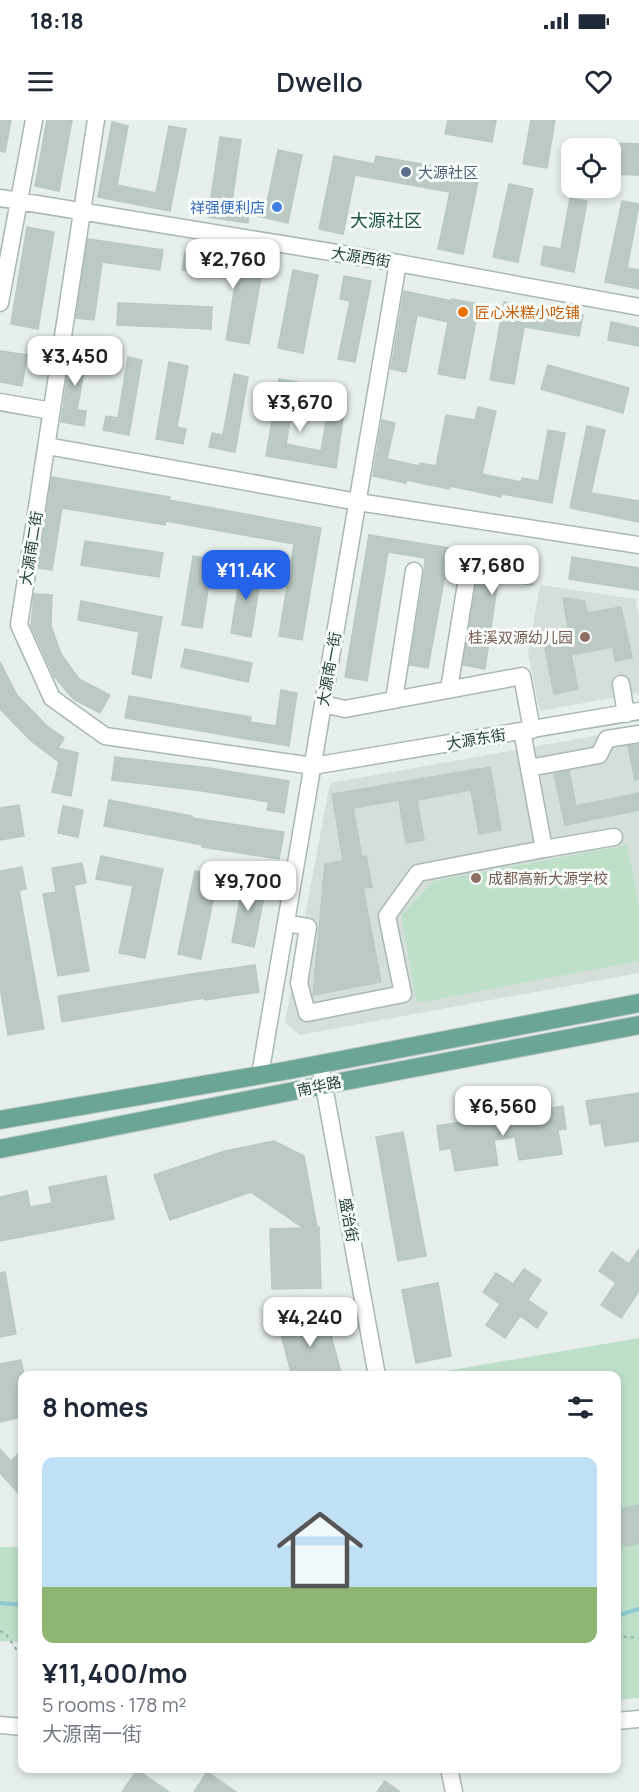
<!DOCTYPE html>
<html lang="en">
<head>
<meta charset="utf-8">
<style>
  :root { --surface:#fff; --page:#f2f2f3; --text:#1f2937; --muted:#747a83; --line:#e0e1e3; --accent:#2563eb }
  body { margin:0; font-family:Manrope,"Noto Sans SC",sans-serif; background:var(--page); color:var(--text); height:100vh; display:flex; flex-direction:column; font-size:22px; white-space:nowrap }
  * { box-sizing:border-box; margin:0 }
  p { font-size:20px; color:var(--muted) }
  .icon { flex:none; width:33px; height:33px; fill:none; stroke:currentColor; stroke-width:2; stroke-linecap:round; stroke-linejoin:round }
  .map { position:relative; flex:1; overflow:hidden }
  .drawer { position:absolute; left:18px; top:1251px; width:603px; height:402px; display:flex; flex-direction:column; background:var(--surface); border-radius:12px; box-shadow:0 3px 9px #0003 }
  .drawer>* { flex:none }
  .buttons { position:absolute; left:561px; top:18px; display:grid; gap:12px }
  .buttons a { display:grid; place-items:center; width:60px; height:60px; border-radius:12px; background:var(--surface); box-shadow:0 3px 9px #0003; font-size:30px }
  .price { position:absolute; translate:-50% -51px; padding:0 14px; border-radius:12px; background:#fff; color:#222; font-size:20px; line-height:39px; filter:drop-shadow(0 2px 3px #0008) }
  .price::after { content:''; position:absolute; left:50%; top:36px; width:18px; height:14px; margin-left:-9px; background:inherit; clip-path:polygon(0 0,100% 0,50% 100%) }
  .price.on { background:var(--accent); color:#fff }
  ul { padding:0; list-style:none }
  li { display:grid; align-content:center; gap:12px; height:318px; padding:0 24px }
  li+li { border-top:2px solid var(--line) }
  li span { display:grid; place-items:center; height:186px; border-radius:12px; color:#555 }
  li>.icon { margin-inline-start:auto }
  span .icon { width:108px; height:108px; fill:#fffc; stroke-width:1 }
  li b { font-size:26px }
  h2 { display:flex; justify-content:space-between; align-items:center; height:72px; padding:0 24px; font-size:26px }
  .status { display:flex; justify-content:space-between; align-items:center; height:42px; padding:0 30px; background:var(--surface); direction:ltr }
  .status svg { height:16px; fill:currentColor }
  header { display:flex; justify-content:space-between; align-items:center; height:78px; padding:0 24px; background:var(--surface); font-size:27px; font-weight:600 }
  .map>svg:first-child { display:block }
  .built { fill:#d4dfda }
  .green { fill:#bfe0c8 }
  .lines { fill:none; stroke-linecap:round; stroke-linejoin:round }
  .stream { stroke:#8ec9d4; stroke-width:4 }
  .building { fill:#bbcac4; stroke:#b8c9c2; stroke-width:1.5 }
  .minor-casing { stroke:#a8b8b2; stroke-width:19 }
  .major-casing { stroke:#c2cac8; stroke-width:20 }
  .path { stroke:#86b3a5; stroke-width:2; stroke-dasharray:3 4.5; stroke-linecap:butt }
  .minor { stroke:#fff; stroke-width:16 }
  .major { stroke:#6aa596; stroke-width:18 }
  .service-dot { fill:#5c6f8a; stroke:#f7fbf9; stroke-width:2 }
  .shop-dot { fill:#3f7fe0; stroke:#f7fbf9; stroke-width:2 }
  .food-dot { fill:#e8710a; stroke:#f7fbf9; stroke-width:2 }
  .education-dot { fill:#8d6e63; stroke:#f7fbf9; stroke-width:2 }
  .labels { text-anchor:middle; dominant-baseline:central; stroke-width:6; stroke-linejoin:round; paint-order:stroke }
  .service-label { font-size:15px; fill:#4e5e75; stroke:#f7fbf9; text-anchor:start }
  .shop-label { font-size:15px; fill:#366cbe; stroke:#f7fbf9; text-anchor:end }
  .street-label { font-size:15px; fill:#24423a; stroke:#f7fbf9 }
  .food-label { font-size:15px; fill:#c56008; stroke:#f7fbf9; text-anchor:start }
  .education-label { font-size:15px; fill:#785e54; stroke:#f7fbf9; text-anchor:end }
  .quarter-label { font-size:18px; fill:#1f5548; stroke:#f7fbf9 }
</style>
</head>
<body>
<div class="status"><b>18:18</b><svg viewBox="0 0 49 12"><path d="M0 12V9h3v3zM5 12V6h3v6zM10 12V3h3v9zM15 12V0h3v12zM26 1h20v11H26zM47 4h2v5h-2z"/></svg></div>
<header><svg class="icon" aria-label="menu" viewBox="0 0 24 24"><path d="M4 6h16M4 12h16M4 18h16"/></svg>Dwello<svg class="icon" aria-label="heart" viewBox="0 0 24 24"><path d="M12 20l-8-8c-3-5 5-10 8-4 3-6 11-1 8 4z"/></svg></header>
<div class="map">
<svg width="639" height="1672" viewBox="0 0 639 1672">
  <rect width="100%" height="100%" fill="#e6efeb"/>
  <!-- built -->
  <path class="built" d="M540,465L636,479L639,499V573L540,591L528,534Z
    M639,608V853L299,915L285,902L330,663Z"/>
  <!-- green -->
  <path class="green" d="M627,725L639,785V841L417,883L401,795L434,761Z
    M639,1218V1578L617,1580L616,1256H417Z
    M0,1427H22V1522L0,1521Z"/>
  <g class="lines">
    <!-- stream -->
    <path class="stream" d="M0,1483L22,1485
      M616,1496L639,1489"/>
  </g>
  <!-- building -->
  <path class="building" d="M0,0H11L5,32L0,31Z
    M47,0H72L59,71L35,66Z
    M448,0H496L492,22L445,14Z
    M531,0H555L547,48L523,44Z
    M112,2L128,6L117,65L156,73L169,6L186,9L170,91L98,77Z
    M220,17L241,20L232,82L266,87L278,30L302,35L288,103L249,94L248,103L208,97Z
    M610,23L639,24V55L610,54Z
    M334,36L374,44L376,36L440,47L439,53L478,61L463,134L438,129L450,72L355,55L343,114L319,109Z
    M509,64L533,69L518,142L493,137Z
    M570,78L587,81L574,152L541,145L544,126L561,129Z
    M622,81L639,84L627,148L639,150V169L605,162Z
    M27,107L54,112L38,209L11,204Z
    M88,119L163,130L160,150L102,142L94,200L76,198Z
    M185,133L263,146L249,224L226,220L236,160L182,150Z
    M293,150L318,155L303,233L278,228Z
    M344,156L371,161L355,242L338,239L350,181L340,179Z
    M404,171L452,181V179L479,184L465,259L438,254L448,202L417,195L406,252L391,249Z
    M504,182L583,195L579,216L524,207L514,264L490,260Z
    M118,183L212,187L211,209L117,205Z
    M611,202L639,208V226L608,220Z
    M72,225L88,228L77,290L86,291L84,306L61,302Z
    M0,231L27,235L22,266L0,262Z
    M128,237L142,240L129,315L103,310L106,296L118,298Z
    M169,242L188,246L177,307L186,309L183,324L156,319Z
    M548,245L629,268L623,293L541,269Z
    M234,254L248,257L235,332L209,327L212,313L223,315Z
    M279,259L297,262L286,324L321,331L327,296L343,298L336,348L266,336Z
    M478,287L496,291L482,354L521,362L522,358L539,361L548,310L565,313L552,383L502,374L501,377L450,366L449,369L406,360V363L373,356L382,300L395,303L387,339L419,346L420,343L436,346L446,295L475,300Z
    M587,306L605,310L591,373L639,381V402L570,388Z
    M52,357L170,377L169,380L321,408L302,520L279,516L294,424L166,401L165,405L62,388L52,450L38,448Z
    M369,415L450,428L428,548L410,545L424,453L425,438L388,432L367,561L345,557Z
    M85,421L163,433L159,457L81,445Z
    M475,427L536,436L532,465L498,460L485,549L463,545L477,460V454L472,449Z
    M193,436L213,439L202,508L182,505Z
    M572,437L639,448V470L569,459Z
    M242,444L262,448L251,517L231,513Z
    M34,474L52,475L51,506L61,534L79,559L110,575L100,593L73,579L54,556L31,506Z
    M563,478L585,481L587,493L621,487L632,538L615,541L613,527L571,535L578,569L554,574L544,524L570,519Z
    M81,481L162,497L151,558L132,554L139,512L78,500Z
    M185,529L252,543L248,562L181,547Z
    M0,542L17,575L47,606L64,618L58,628L78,633L71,676L52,672L59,642L31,621L0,589Z
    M281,570L297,573L289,626L125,598L129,576L251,597L250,602L276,606Z
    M639,625V659L635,660L628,626Z
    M115,637L209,648L289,661L284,693L267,690L269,682L196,670L112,660Z
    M490,647L501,710L479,714L471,670L417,680L424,720L406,723L399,680L353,688L362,737L366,736L372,767L363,768L381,862L313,875L325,744L343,741L332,674Z
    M569,651L576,686L639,673V690L565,705L554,654Z
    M109,680L192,696V698L284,712L279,739L202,727L203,725L104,706Z
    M19,685L24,716L0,720V688Z
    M63,686L83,690L78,717L58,713Z
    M101,736L163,749L145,838L119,833L133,766L96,759Z
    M82,743L86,763L74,765L89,851L58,856L43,774L56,772L52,748Z
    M22,747L26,769L19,770L44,909L8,915L0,867V751Z
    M195,751L218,756L201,839L178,834Z
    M238,760L266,766L254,827L232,822L240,779L234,778Z
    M255,845L259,872L205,880L204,878L62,902L58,876L198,853Z
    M639,973V1021L605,1026L601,1003L590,1005L586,981Z
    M563,986L566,1009L558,1010L562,1034L519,1040L515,1017L494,1020L498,1045L455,1051L451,1028L440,1030L437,1006Z
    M403,1012L426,1136L398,1141L376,1017Z
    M274,1021L304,1036L317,1107H319L321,1168L272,1169L270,1109L303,1108L251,1072L170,1100L154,1055L225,1031Z
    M106,1056L114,1099L0,1121V1077L27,1071L30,1087L52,1083L49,1067Z
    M639,1129V1171L621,1198L601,1185L616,1163L599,1151L612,1132L629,1144Z
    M524,1149L541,1160L528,1180L547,1193L537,1208L520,1196L505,1218L486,1205L500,1184L483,1172L496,1153L513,1164Z
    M5,1152L16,1214L0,1217V1153Z
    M438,1163L451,1236L416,1243L402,1170Z
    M325,1194L342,1256H292L279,1207Z
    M21,1240L24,1256H22V1297L0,1302V1244Z
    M0,1329L11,1341L22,1330V1377L0,1353Z
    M639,1385V1423L616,1428V1390Z
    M137,1650L149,1658L169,1672H122Z
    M207,1652L219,1660L236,1672H194Z
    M385,1661L400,1672H377Z"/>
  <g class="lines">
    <defs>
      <path id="minor" d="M96,0L19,505L52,578L105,616L313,646L639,591
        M0,78L398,143L639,187
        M0,183L34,0
        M0,282L52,291
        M47,326L358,382L639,425
        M621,564L626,594
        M449,569L467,458
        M394,580L414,451
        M323,584L345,589L522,556L532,610
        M529,648L599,635L607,619L639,614
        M544,729L614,717
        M286,803L308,807L299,863L307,893L403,874L387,796L418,753L544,729L522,611
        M320,944L377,1256
        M260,955L398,143
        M616,1601L639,1599
        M0,1605L22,1607
        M449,1648L454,1672"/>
      <path id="major" d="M0,1000L284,951L639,883
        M0,1029L324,965L639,905"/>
    </defs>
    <!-- minor casing -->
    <use href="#minor" class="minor-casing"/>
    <!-- major casing -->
    <use href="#major" class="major-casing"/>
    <!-- path -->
    <path class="path" d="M0,1511L6,1514L22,1538
      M616,1516L639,1518"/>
    <!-- minor -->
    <use href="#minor" class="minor"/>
    <!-- major -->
    <use href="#major" class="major"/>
  </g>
  <!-- markers -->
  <circle class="service-dot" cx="406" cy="52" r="6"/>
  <circle class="shop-dot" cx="277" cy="87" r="6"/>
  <circle class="food-dot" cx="463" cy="192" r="6"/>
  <g class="education-dot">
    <circle cx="585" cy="517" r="6"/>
    <circle cx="476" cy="758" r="6"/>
  </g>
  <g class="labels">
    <!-- service labels -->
    <g class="service-label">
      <text x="418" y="52">大源社区</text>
    </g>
    <!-- shop labels -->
    <g class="shop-label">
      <text x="265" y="87">祥强便利店</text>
    </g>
    <!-- street labels -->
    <g class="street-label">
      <text transform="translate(361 137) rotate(9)">大源西街</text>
      <text transform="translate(31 428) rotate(-81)">大源南二街</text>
      <text transform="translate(329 549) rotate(-80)">大源南一街</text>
      <text transform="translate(476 619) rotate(-9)">大源东街</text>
      <text transform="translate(319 966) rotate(-12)">南华路</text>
      <text transform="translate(349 1100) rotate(80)">盛治街</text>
    </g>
    <!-- food labels -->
    <g class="food-label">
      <text x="475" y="192">匠心米糕小吃铺</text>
    </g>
    <!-- education labels -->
    <g class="education-label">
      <text x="573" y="517">桂溪双源幼儿园</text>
      <text x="488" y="758" text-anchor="start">成都高新大源学校</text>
    </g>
    <!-- quarter labels -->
    <g class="quarter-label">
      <text x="386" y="100">大源社区</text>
    </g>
  </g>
</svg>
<div class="buttons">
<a><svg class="icon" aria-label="locate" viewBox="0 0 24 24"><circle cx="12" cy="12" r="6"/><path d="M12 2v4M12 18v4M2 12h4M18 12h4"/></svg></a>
</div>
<b class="price" style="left:233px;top:170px">¥2,760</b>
<b class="price" style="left:75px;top:267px">¥3,450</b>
<b class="price" style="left:300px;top:313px">¥3,670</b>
<b class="price" style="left:492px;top:476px">¥7,680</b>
<b class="price on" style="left:246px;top:481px">¥11.4K</b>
<b class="price" style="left:248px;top:792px">¥9,700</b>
<b class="price" style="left:503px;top:1017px">¥6,560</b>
<b class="price" style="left:310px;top:1228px">¥4,240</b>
<section class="drawer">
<h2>8 homes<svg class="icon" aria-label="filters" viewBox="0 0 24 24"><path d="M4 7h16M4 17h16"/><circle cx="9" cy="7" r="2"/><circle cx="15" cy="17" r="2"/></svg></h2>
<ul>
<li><span style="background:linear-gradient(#bfe0f5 70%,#8fb573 0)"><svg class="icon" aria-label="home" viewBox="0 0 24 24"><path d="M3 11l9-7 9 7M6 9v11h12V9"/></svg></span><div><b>¥11,400/mo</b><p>5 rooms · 178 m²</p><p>大源南一街</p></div></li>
</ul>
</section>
</div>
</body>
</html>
